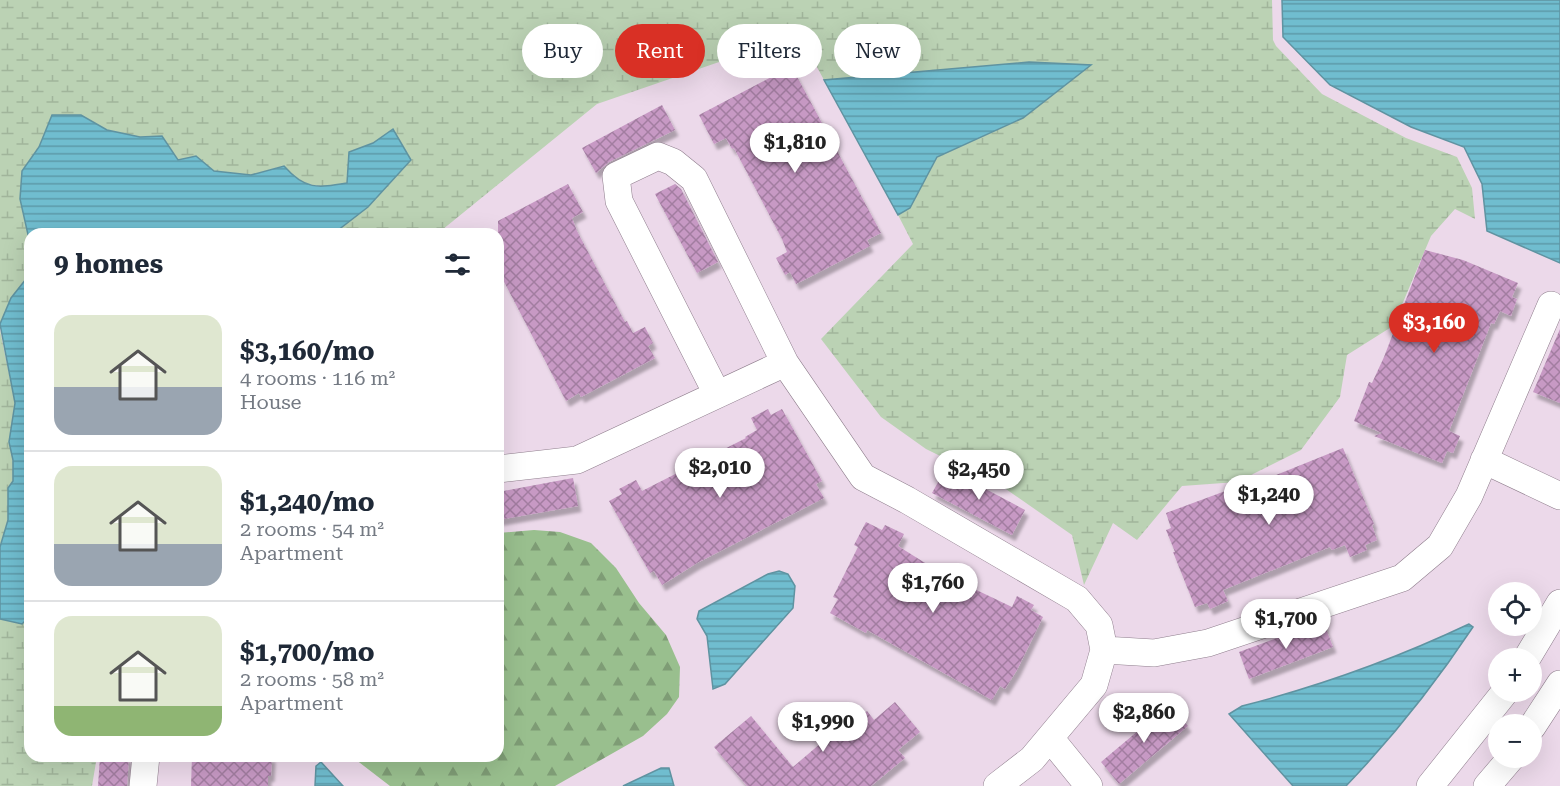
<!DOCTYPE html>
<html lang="en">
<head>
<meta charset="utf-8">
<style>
  :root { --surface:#fff; --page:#f2f2f3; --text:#1f2937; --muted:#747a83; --line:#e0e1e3; --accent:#d93025 }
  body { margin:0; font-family:"Roboto Serif",serif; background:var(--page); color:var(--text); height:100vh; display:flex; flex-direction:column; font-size:22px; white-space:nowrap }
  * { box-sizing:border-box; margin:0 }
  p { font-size:20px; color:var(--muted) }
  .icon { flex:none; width:33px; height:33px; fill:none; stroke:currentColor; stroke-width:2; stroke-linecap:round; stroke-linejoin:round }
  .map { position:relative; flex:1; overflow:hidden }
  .details { position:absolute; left:24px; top:228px; width:480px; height:534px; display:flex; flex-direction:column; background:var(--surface); border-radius:18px; box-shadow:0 6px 24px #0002 }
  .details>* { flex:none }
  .guide { position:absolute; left:522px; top:24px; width:570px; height:54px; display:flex; gap:12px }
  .fabs { position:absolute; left:1488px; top:582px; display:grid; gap:12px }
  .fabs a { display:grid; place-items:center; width:54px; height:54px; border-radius:50%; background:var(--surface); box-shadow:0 6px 24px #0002; font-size:30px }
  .price { position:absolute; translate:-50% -51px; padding:0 14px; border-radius:21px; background:#fff; color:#222; font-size:20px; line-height:39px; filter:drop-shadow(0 2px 3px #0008) }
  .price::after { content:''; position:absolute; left:50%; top:36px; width:18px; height:14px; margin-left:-9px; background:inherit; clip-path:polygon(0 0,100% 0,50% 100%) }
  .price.active { background:var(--accent); color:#fff }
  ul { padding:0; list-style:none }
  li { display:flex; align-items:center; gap:18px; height:150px; padding:0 30px }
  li+li { border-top:2px solid var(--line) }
  li span { display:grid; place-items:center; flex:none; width:168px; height:120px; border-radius:18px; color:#555 }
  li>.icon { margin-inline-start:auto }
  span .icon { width:72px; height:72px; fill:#fffc; stroke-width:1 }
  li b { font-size:26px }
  h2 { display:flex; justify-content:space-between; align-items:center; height:72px; padding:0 30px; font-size:26px }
  .chip { padding:0 21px; border-radius:27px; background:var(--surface); box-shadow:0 6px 24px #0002; font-size:21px; line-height:54px }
  .chip.active { background:var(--accent); color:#fff }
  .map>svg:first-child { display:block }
  .forest { fill:url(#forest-firs) }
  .wetland { fill:url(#wetland-marsh) }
  .water { fill:url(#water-rules); stroke:#5f93a1; stroke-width:1.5 }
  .building { fill:url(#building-cross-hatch); filter:url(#shadow) }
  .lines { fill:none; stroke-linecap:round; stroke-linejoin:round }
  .minor-casing { stroke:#8f7e8d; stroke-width:28 }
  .minor { stroke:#fff; stroke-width:27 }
</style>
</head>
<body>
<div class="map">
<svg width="1560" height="786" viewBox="0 0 1560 786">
  <defs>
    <pattern id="forest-firs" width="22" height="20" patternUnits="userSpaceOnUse" patternTransform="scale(1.5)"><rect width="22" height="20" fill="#99bf8e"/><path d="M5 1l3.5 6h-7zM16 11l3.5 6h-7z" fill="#7e9c75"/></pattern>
    <pattern id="wetland-marsh" width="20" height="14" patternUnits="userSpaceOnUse" patternTransform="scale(1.5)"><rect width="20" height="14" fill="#bbd2b4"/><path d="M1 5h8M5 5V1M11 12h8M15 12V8" fill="none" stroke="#a1b59b"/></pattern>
    <pattern id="water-rules" width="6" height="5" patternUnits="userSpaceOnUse" patternTransform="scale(1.5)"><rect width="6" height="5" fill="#70bdcf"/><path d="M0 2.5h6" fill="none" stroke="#5d9aa9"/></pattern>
    <pattern id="building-cross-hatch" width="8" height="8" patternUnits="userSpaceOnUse" patternTransform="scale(1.5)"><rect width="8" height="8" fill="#c799c4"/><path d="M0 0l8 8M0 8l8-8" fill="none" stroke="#a27da0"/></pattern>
    <filter id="shadow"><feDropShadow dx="3.5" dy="6" stdDeviation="1.5" flood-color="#0004"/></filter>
  </defs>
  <rect width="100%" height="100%" fill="#ecd9ea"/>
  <!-- forest -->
  <path class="forest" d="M534,530L560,532L591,543L616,568L639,603L666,635L680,667L679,697L667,714L643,736L555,786H390L351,756H498V533Z"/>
  <!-- wetland -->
  <path class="wetland" d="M0,0H1272L1273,40L1276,46L1322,94L1406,138L1457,157L1472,188L1475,219L1455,209L1431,236L1393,326L1347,355L1340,397L1301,450L1237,482L1182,486L1137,540L1113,523L1084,585L1072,535L1003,487L926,449L881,417L821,339L913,244L898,215L910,208L937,157L1023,118L1090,65L1029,62L824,80L811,56L754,50L597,104L437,234H333L368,207L393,130L373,143L349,152L348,183C318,188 305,189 283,166L251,175L214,171L196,156L178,160L162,136L140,137L107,130L81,115H52L39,147L22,171L20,199L29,239L30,274L11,298L0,324Z
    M0,330L15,403L9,442L13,460V481L8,488V520L0,547Z
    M30,616V756H97L92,786H0V619L22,624Z"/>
  <!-- water -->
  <path class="water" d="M1282,0H1560V263L1487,231L1482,184L1464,147L1411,127L1330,85L1283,37Z
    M1029,62L1091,65L1023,118L937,157L910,208L898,215L824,80Z
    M52,115H81L107,130L140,137L162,136L178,160L196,156L214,171L251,175L284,166C305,190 317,188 347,183L349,152L373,143L393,129L411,160L368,207L333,234H30V616L22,624L0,619V547L8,520V488L13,481V460L9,442L15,403L0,324L11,298L30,274L29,239L20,199L22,171L39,147Z
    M779,571L788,574L795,586L793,608L725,684L713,689L707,636L697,619L699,611L768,574Z
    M1469,624L1473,627C1435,684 1393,737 1346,786H1293L1229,714L1242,706C1320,686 1395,659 1469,624Z
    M321,762L343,786H315L316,766Z
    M661,768H669L674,786H623Z"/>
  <!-- building -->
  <path class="building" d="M794,71L881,233L867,240L870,246L796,284L790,272L785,275L776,258L787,252L782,239L734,148L732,149L726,138L714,144L699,115L777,74L780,78Z
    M662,105L675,130L609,162L596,173L582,148Z
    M568,184L583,212L572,218L577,231L625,322L627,321L633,333L645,327L653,343L648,346L655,358L581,397L579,393L566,401L498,270V221Z
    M675,184L681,189L718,262L697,273L655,194Z
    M1425,250L1463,260L1518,283L1512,297L1517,299L1511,316L1500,311L1494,324L1491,323L1449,431L1460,436L1453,453L1447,451L1442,463L1374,436L1382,433L1354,421L1369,382L1372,383L1384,357Z
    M1560,329V403L1533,392Z
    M768,409L771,415L782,409L822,481L816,484L824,498L697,563L662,585L654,571L650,573L609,501L622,494L619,489L636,480L642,491L746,438L745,437L757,430L751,418Z
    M1343,448L1374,524L1372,525L1377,540L1365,545L1367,550L1350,557L1345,545L1332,550L1330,547L1223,590L1228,601L1210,609L1207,603L1195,607L1173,552H1175L1166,530L1171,528L1166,513L1255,480L1256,483Z
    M946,468L1025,510L1012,535L932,493Z
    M573,478L578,506L498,520V492Z
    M866,522L882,530L885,525L904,534L898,546L941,573L1012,607L1017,596L1034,605L1031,610L1043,617L1017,670L1005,689L1000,686L992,700L867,630L866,633L830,613L838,599L833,597L858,547L854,545Z
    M1323,621L1333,647L1249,679L1239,652Z
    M895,702L920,732L898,750L905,758L871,786H747L714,747L751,716L793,767L849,719L857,720L867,711L874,720Z
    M1170,704L1188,726L1119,784L1101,762Z
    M100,756H129L127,786H98Z
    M192,756H272L271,776H268V786H191Z"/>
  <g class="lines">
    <defs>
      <path id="minor" d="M717,394L619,201L616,176L658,156L673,162L694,179L785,363
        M1484,460L1560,496
        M498,469L577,460L785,363L863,477L907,500L1077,599L1099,625L1104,650L1094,685L1032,759L997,786
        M1104,650L1154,653L1208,643L1402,578L1440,546L1469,496L1551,305
        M1527,658L1560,603
        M1532,727L1560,684
        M1050,738L1089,786
        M143,786L146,756
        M1430,786L1505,692
        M1487,786L1511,758"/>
    </defs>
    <!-- minor casing -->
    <use href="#minor" class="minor-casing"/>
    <!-- minor -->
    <use href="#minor" class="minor"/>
  </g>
</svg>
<div class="fabs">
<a><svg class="icon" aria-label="locate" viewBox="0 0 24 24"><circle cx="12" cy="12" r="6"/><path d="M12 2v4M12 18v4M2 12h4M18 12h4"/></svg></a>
<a>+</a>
<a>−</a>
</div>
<b class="price" style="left:795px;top:174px">$1,810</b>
<b class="price active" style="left:1434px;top:354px">$3,160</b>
<b class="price" style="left:720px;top:499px">$2,010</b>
<b class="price" style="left:979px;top:501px">$2,450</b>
<b class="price" style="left:1269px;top:526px">$1,240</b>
<b class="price" style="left:933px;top:614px">$1,760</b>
<b class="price" style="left:1286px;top:650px">$1,700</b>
<b class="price" style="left:1144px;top:744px">$2,860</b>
<b class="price" style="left:823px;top:753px">$1,990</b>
<div class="guide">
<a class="chip">Buy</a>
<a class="chip active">Rent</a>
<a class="chip">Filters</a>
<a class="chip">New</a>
</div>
<section class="details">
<h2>9 homes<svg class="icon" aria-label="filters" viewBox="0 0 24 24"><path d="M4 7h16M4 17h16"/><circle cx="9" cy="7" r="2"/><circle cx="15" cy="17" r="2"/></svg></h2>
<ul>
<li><span style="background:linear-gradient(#dfe7d0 60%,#9aa5b1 0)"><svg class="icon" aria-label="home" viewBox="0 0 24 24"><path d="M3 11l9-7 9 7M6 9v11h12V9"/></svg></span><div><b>$3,160/mo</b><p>4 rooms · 116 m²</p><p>House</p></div></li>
<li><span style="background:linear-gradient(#dfe7d0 65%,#9aa5b1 0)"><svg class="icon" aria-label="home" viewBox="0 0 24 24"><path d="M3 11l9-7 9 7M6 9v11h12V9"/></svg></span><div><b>$1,240/mo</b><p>2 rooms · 54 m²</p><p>Apartment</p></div></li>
<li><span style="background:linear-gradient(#dfe7d0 75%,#8fb573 0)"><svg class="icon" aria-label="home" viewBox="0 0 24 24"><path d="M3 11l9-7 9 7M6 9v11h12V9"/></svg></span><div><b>$1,700/mo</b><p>2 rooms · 58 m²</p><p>Apartment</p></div></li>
</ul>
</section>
</div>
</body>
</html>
